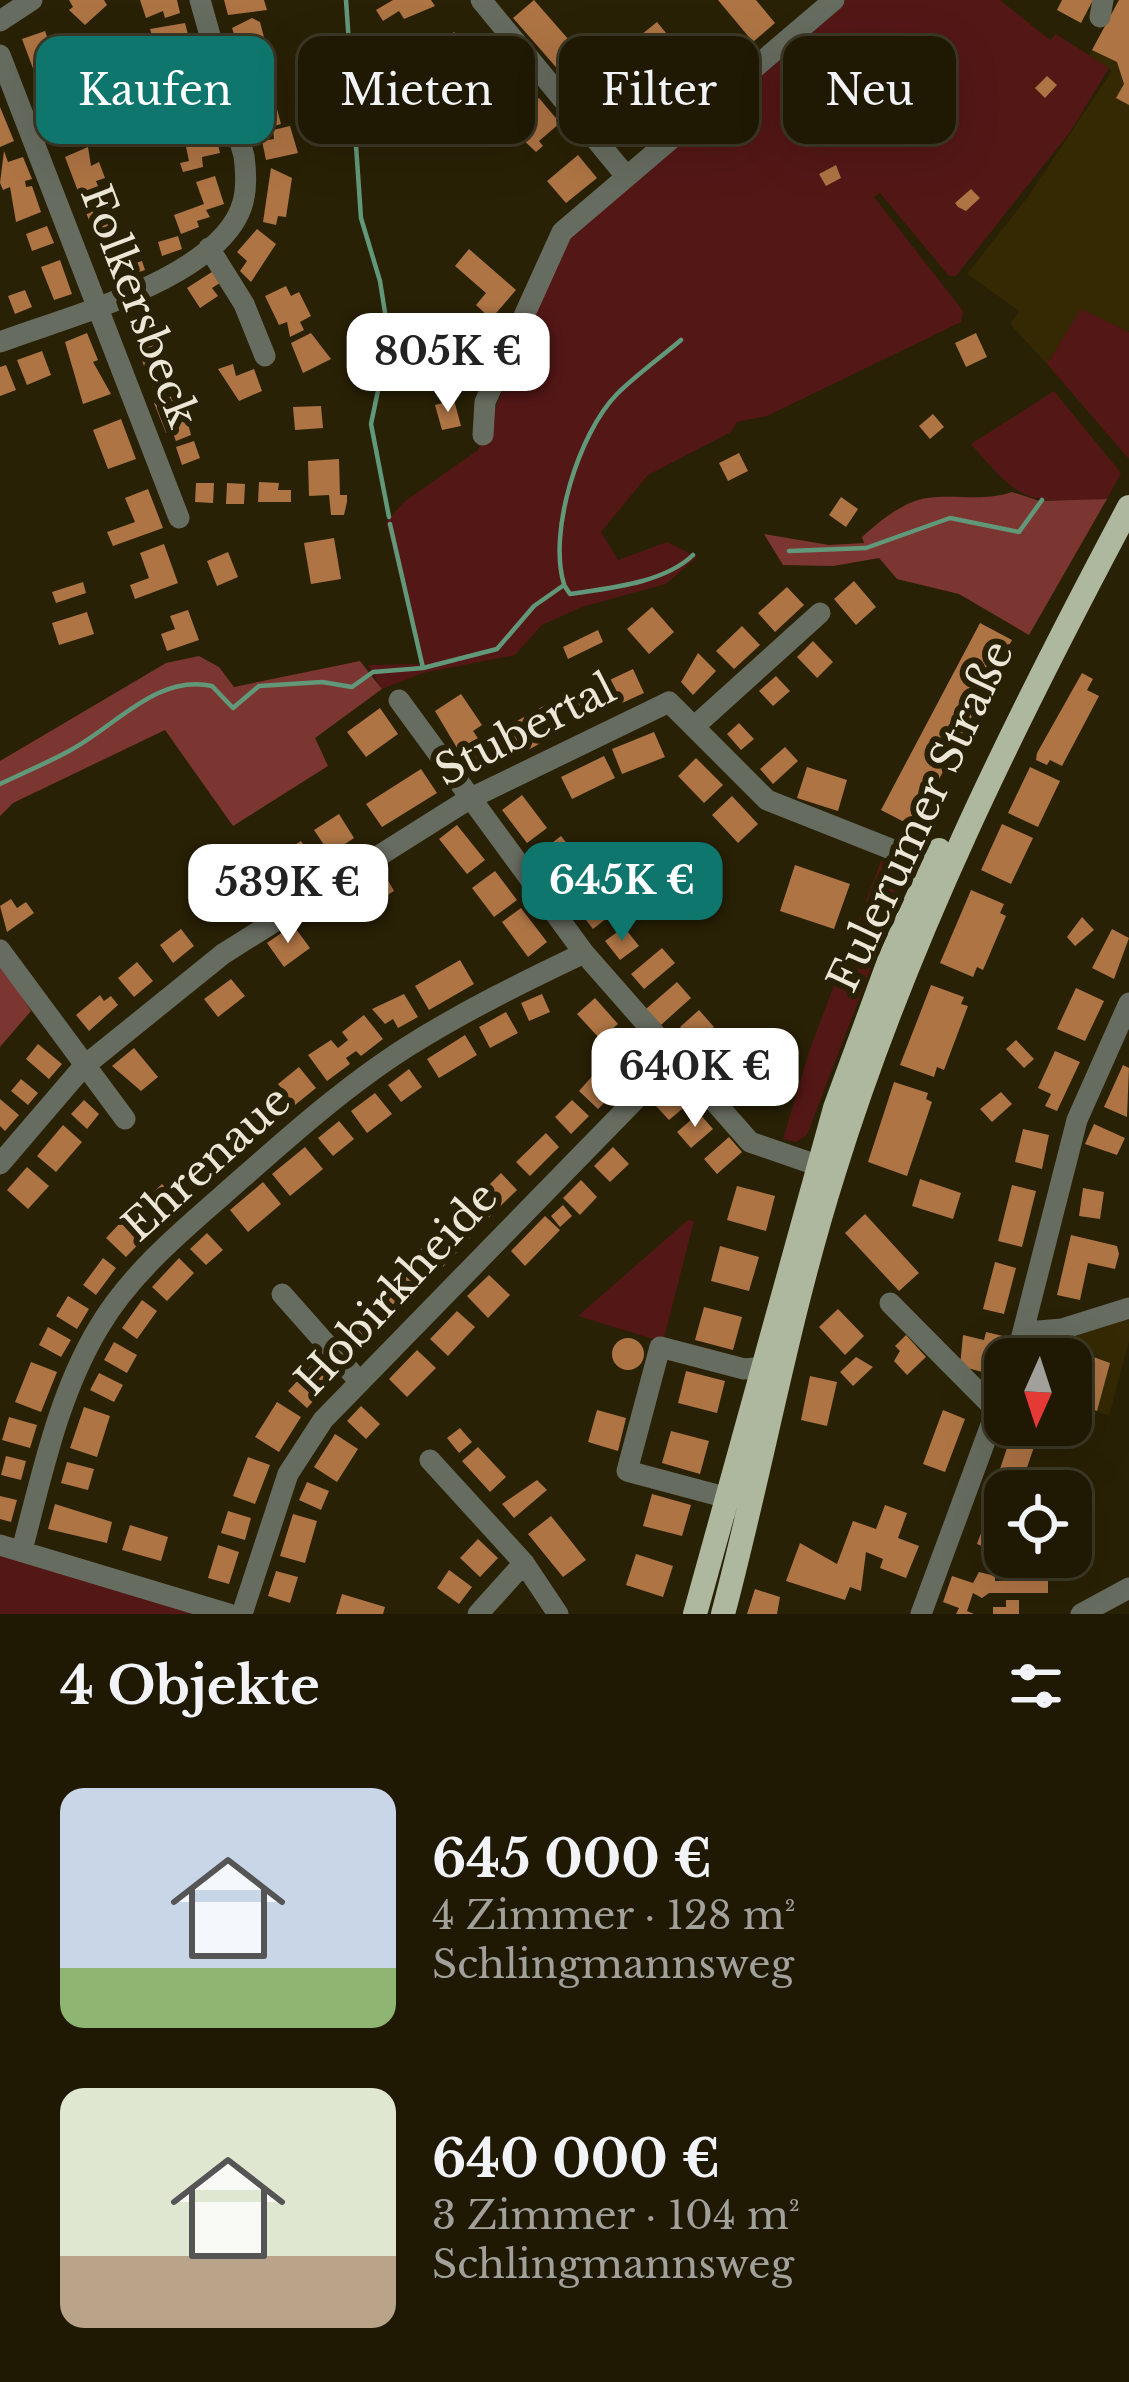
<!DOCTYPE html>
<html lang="de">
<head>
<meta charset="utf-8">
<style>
  :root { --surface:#1f1904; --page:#27220e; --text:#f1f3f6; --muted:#a1a09a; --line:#3c3826; --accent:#0f766e }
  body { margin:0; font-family:"Libre Baskerville",serif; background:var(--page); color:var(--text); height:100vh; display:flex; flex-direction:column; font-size:45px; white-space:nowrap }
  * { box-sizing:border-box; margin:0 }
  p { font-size:39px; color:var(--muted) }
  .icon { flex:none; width:66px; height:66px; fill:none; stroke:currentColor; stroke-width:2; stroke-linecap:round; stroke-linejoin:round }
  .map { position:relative; height:1614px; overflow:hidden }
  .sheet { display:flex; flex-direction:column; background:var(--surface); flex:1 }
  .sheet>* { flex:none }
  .top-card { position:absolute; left:36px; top:36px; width:1059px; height:108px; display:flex; gap:24px }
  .needle { width:78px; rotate:183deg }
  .tools { position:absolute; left:984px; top:1338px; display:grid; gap:24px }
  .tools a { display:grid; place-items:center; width:108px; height:108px; border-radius:24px; background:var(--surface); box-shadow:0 12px 48px #0002,0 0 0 3px var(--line); font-size:60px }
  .price { position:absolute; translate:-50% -102px; padding:0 27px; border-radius:24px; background:#fff; color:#222; font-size:39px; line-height:78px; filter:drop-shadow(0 3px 6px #0008) }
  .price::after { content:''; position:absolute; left:50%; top:72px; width:36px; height:27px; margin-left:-18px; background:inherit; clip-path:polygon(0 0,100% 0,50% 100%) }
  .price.on { background:var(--accent); color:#fff }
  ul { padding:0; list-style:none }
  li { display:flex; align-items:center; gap:36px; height:300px; padding:0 60px }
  li span { display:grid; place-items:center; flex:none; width:336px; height:240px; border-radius:24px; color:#555 }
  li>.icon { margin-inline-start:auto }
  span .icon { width:144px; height:144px; fill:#fffc; stroke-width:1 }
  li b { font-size:51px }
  h2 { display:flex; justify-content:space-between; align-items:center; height:144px; padding:0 60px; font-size:51px }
  .pill { padding:0 42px; border-radius:24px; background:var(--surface); box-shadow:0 12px 48px #0002,0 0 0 3px var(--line); font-size:42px; line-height:108px }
  .pill.on { background:var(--accent); color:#fff }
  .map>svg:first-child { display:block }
  .built { fill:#342903 }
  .green { fill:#531716 }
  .forest { fill:#7b3632 }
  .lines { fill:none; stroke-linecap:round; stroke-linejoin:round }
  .stream { stroke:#62987a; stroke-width:4.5 }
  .building { fill:#ae7444 }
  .minor { stroke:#676c60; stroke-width:21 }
  .major { stroke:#adb89e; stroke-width:24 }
  .labels { text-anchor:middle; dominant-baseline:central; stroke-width:12; stroke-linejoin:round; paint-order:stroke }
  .street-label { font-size:42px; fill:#ebe6d6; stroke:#292105 }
</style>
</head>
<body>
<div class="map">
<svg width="1129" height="1614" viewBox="0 0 1129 1614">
  <rect width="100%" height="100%" fill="#292105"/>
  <!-- built -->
  <path class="built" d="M1119,0H1129V332L1081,310L1047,364L1010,324L1019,311L967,274L1027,198L1112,71L1089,55Z
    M1129,1318V1341L1109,1416L1071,1403V1359H1033L1058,1341Z"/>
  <!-- green -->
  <path class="green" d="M846,0H1000L1050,40L1056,34L1109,68L1070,132L956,276H949L880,193L874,197L963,311L961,322L767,416L737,422L731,432L648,475L601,532L618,560L667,542L697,557L666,584L582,607L542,625L515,655L423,673L382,689L368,665L421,664L386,522L405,501L478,450L568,232Z
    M1081,309L1129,332V459L1047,364Z
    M1054,391L1121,473L1107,499C1027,502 1024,506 971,444Z
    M881,861L902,868L905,879L807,1135L796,1142L783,1139L810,1049Z
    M688,1220L694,1221L663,1342L578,1316Z
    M0,1554L206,1614H0Z"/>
  <!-- forest -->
  <path class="forest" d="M1012,492L1040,501L1107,499L1029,635L959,594L897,579L879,558L833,566L783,565L764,534L829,545L864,543L862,537C880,521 902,502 927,498C958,494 982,502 1012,492Z
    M199,656L219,667L234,687L360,661L382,689L315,738L328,766L233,826L165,730L13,803L0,816V761L166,663Z
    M0,960L31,1011L0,1047Z"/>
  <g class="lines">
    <!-- stream -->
    <path class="stream" d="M346,0L361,218L380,281L389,338L371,424L389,517
      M390,524L423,668
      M789,551L866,548L950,518L1019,532L1042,500
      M564,584C548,533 578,434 617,394C636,375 660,358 681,340
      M0,784C23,773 47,763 69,751C115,727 156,674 212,686L233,708L259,686L322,682L352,687L373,672L423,668L497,649L534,606L564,585L570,594C610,588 664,583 693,555"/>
  </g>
  <!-- building -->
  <path class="building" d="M69,0H104L107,5L85,25L69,10L73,7Z
    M140,0H177L180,13L165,18L163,11L146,18Z
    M224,0H264L267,10L228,15Z
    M393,0H431L435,6L404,19L399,11L383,21L376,10Z
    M534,0L583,56L562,74L513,18Z
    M718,0H756L775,23L753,42Z
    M1062,0H1093L1081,23L1057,10Z
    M1119,0H1129V105L1116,98L1124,84L1117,62L1092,50Z
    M252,18L260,22L267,49L254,54L251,42L238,46L232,28Z
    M657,22L704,79L683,96L636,39Z
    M185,23L190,42L157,51L150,29Z
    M45,31L57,63L34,71L22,39Z
    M454,32L467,48L484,34L494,46L468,67L475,76L460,88L453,79L458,75L435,48Z
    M501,54L517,74L511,80L521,92L507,104L497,92L478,107L469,96L497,71L489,63Z
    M195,55L210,111L189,116L168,63Z
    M267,60L272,79L249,85L244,67Z
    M591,67L639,123L618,141L570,85Z
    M1047,76L1057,85L1045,98L1035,88Z
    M58,77L70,108L49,116L37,85Z
    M274,98L281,124L264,129L263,122L257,124L252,103Z
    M539,98L560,123L539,141L543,146L536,152L518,135L522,132L514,121L520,118L513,108L523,100L528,107Z
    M0,107L14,141L0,147Z
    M901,111L913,126L904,134L891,118Z
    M79,117L86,136L60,146L53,127Z
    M876,124L888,140L879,147L866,131Z
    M290,126L298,153L266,160L262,141L274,139L273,130Z
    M216,135L220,153L202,157L203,167L183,172L180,163L189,161L185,142Z
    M88,147L91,166L99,162L105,178L96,181L101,193L107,191L118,224L109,227L115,244L124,241L132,264L142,261L145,270L112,281L65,157Z
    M4,151L8,162L23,157L32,179L25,181L26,187L32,186L41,212L16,222L10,187L3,190L0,183Z
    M578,155L597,178L566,203L547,181Z
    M836,165L841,178L826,186L819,174Z
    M271,168L292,178L286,217L278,216L276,225L263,222Z
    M215,176L224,204L206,210L210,217L197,221L199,227L181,234L174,215L204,204L196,182Z
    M971,189L980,198L966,211L958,207L955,203Z
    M47,226L54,243L32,251L26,234Z
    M257,229L276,244L251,282L240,271L247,261L237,252Z
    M178,236L182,249L162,256L158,242Z
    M469,249L516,290L491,319L476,305L486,293L455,266Z
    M60,260L72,294L54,300L41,267Z
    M215,270L223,281L212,288L218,296L200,308L187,288Z
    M286,286L291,296L299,292L311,316L300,322L304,330L290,337L287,322L279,325L265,296Z
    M25,290L32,307L15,314L8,296Z
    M157,332L169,362L146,371L134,340Z
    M87,333L98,360L93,362L111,394L83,404L65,342Z
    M311,333L331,359L303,373L291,343Z
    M469,333L489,350L466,380L448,356Z
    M976,333L987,357L966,367L955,343Z
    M42,351L51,375L27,385L17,360Z
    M233,364L236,376L254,369L262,391L239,401L218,369Z
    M6,365L16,390L0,396V367Z
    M162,370L168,387L155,392L148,376Z
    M180,393L191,435L176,441L172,431L166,433L154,403Z
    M454,400L461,426L442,430L435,405Z
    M321,406L323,428L295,430L293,407Z
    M933,414L944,427L930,439L919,426Z
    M121,419L136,459L108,469L93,430Z
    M194,441L200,458L182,465L176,447Z
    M739,453L748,471L728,481L719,463Z
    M339,459L340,495H347V502L344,515H331L329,495L309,496L308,461Z
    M259,482L279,483L278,490H291V502H258Z
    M196,483H214L213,503L195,502Z
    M227,483L245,484L244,504H226Z
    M148,489L163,528L113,546L107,532L135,522L125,498Z
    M841,497L858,509L846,527L829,515Z
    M334,538L341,579L311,584L304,543Z
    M164,544L178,583L135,599L130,585L149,578L140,553Z
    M228,552L238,577L217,586L207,561Z
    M854,581L876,607L856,625L834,599Z
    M83,582L86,593L56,603L52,592Z
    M787,587L804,605L775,632L758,613Z
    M652,607L674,632L649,654L627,629Z
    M188,610L199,640L167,651L161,634L175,629L170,616Z
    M87,612L94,634L59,645L52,623Z
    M980,623L1012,640L914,827L881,810Z
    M742,626L760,645L734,669L716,651Z
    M598,630L603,642L568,659L563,647Z
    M813,641L833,662L817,678L797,657Z
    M698,653L716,671L693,695L681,682Z
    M633,669L644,693L578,723L567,700Z
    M1082,673L1093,679L1087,690L1099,696L1062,766L1050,760L1047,765L1036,760L1037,753Z
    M776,676L790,691L773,706L759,691Z
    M461,694L482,725L473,731L494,762L473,775L435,711Z
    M549,703L564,730L521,754L506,727Z
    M380,708L398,734L366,757L347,732Z
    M739,723L754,739L741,750L727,734Z
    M654,732L665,757L622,774L612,749Z
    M785,747L798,761L773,784L760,769Z
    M604,756L615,778L572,799L561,777Z
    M696,758L723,785L704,803L678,776Z
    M807,767L847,780L838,811L797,798Z
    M1030,767L1060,781L1038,827L1008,813Z
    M421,769L437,793L382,827L366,804Z
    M522,795L547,828L527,843L502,810Z
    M732,796L758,824L738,843L712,815Z
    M339,814L354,838L330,854L314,830Z
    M1002,824L1033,838L1011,884L981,870Z
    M457,825L485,860L467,874L439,839Z
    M561,836L584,865L559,884L536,855Z
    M301,841L315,863L291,878L277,856Z
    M795,865L850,884L834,929L780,911Z
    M382,870L394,891L352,917L340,896Z
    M495,871L517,900L494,917L472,888Z
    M590,879L616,911L593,929L568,897Z
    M240,888L252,904L231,920L218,903Z
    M971,890L1004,904L1000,913L1006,916L983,970L977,967L973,977L940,963Z
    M11,899L17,908L26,902L34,913L7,932L0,906Z
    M521,908L547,942L528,957L502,922Z
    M1082,917L1094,930L1075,946L1067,937Z
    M293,925L310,948L284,967L267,943Z
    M624,927L639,946L620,960L605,941Z
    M181,929L194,946L173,963L160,945Z
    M1112,929L1129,938L1114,979L1092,968Z
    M662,948L675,963L644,989L631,974Z
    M460,960L474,984L429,1010L415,986Z
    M137,962L153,981L134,997L118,978Z
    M231,979L245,996L218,1017L204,999Z
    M677,982L691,998L661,1025L646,1009Z
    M931,985L964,997L961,1004L968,1006L944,1070L937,1067L934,1077L900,1065Z
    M1076,988L1104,1001L1085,1041L1057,1029Z
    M404,994L418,1017L398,1028L393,1019L385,1024L372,1009Z
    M542,994L550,1012L529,1021L521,1003Z
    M100,995L104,1001L111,996L118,1005L89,1031L76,1015Z
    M595,998L618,1024L600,1039L577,1014Z
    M699,1010L714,1027L695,1043L680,1027Z
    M506,1012L518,1033L490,1048L479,1027Z
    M364,1015L383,1039L361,1056L356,1051L346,1058L350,1064L327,1081L308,1055L331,1040L338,1048L348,1040L342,1032Z
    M465,1035L477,1055L439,1078L427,1059Z
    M720,1036L732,1051L715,1066L702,1052Z
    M627,1037L649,1058L598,1109L579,1091Z
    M1016,1040L1034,1059L1024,1068L1006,1049Z
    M38,1044L62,1064L49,1079L26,1059Z
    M134,1048L158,1077L141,1091L112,1066Z
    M1055,1051L1080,1062L1057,1111L1045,1106L1051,1094L1038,1088Z
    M754,1055L780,1084L758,1104L732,1075Z
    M1123,1065L1129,1068L1127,1117L1104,1107Z
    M299,1067L316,1088L295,1105L278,1084Z
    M409,1069L422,1087L401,1102L388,1085Z
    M21,1079L38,1093L28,1105L11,1091Z
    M894,1082L928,1093L926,1099L932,1102L907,1176L868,1162Z
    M675,1089L688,1104L669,1120L656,1106Z
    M1001,1092L1012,1104L992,1122L980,1109Z
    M375,1093L392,1114L367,1133L351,1111Z
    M0,1099L19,1115L5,1131L0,1126Z
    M84,1100L99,1114L87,1129L71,1114Z
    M572,1100L589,1116L571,1134L555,1117Z
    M257,1108L270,1125L251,1141L237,1125Z
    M699,1113L713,1129L691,1148L677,1132Z
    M339,1121L354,1139L333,1156L318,1138Z
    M1094,1124L1125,1138L1117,1155L1085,1144Z
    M63,1125L82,1142L56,1172L37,1156Z
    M1023,1129L1049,1135L1042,1169L1015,1162Z
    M546,1133L559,1147L530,1176L516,1162Z
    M224,1136L238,1154L205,1181L190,1163Z
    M729,1137L742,1152L717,1174L704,1159Z
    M305,1147L323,1169L290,1196L272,1174Z
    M613,1147L629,1164L610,1182L594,1166Z
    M27,1167L49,1186L28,1209L7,1190Z
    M501,1173L517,1190L483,1223L467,1207Z
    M920,1179L961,1193L953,1219L912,1206Z
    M581,1180L597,1197L580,1215L563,1198Z
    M263,1182L281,1204L248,1232L230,1210Z
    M162,1184L180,1204L164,1219L146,1199Z
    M1012,1185L1036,1191L1022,1247L998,1241Z
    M737,1186L775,1196L766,1231L727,1220Z
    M1083,1188L1104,1192L1100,1219L1079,1216Z
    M563,1205L572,1216L560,1227L551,1216Z
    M135,1207L156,1226L126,1257L106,1238Z
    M865,1214L919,1273L899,1291L845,1233Z
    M545,1216L560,1230L525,1266L511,1251Z
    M450,1219L470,1238L440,1270L419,1251Z
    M207,1233L223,1250L206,1265L190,1249Z
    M1071,1235L1117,1246L1119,1254L1115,1269L1088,1263L1080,1300L1057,1295Z
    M720,1246L759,1257L749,1291L711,1281Z
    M103,1258L116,1268L96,1295L83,1285Z
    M179,1258L194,1273L167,1301L152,1287Z
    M995,1262L1016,1268L1004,1314L983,1309Z
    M409,1268L426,1284L397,1314L380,1298Z
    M489,1275L510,1295L488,1318L467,1296Z
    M68,1296L89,1309L77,1329L56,1316Z
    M142,1300L157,1311L137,1339L122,1328Z
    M368,1303L388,1322L360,1352L340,1333Z
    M704,1307L742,1317L733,1350L695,1340Z
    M838,1309L864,1336L845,1355L819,1327Z
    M457,1311L475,1327L448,1356L430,1339Z
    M48,1327L71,1340L61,1357L39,1345Z
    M986,1332L1007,1337L1001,1363L989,1361L986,1373L960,1366L963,1335L984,1340Z
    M906,1335L926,1357L907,1375L894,1361L900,1351L895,1346Z
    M612 1354a16 16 0 1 1 32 0a16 16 0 1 1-32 0Z
    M114,1342L137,1355L127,1373L104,1360Z
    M1071,1349L1110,1363L1097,1411L1071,1401V1359H1063Z
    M417,1350L436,1368L407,1397L389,1379Z
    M856,1357L873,1367L853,1386L840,1372Z
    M31,1362L57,1372L41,1412L15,1402Z
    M315,1362L334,1378L307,1408L288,1391Z
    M686,1371L725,1381L717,1413L678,1403Z
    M99,1373L123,1385L114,1402L90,1390Z
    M810,1376L837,1382L827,1426L801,1420Z
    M277,1402L301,1417L279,1452L255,1437Z
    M361,1406L380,1424L366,1439L347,1421Z
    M84,1407L110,1416L97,1457L70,1448Z
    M597,1410L626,1418L618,1451L588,1442Z
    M943,1410L965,1419L945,1472L923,1464Z
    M9,1417L37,1425L30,1448L2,1440Z
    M460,1428L472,1442L459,1453L447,1438Z
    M671,1431L709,1441L700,1474L662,1463Z
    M335,1434L358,1449L337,1482L314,1467Z
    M1011,1436L1035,1444L1019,1491L994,1487Z
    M478,1447L506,1477L490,1492L462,1461Z
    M6,1456L26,1461L21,1480L1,1475Z
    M248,1457L270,1465L255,1504L233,1496Z
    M67,1462L94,1469L88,1490L61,1483Z
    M537,1480L547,1490L514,1518L502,1504Z
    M307,1482L329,1491L321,1510L299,1500Z
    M652,1494L691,1505L682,1536L643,1526Z
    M0,1496L17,1500L11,1522L0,1519Z
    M993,1501L1005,1506L995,1551L977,1544Z
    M55,1504L112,1522L107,1543L48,1529Z
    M885,1505L907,1513L898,1538L919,1546L906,1578L880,1568L883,1559L866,1552L861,1591L850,1587L845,1600L786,1581L800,1543L837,1564L853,1521L876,1529Z
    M228,1511L251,1518L245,1540L221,1533Z
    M293,1514L317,1521L305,1563L280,1556Z
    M551,1516L586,1560L563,1577L528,1534Z
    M130,1525L168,1537L161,1561L122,1550Z
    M478,1539L498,1558L480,1577L460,1558Z
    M218,1545L239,1552L229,1584L208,1578Z
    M636,1554L673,1566L663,1597L626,1585Z
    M449,1570L472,1587L459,1604L437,1588Z
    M276,1571L298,1577L290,1603L268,1596Z
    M979,1572L995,1576V1581L1048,1580V1593H989L982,1598L973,1593L967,1611L974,1614H956L959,1608L943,1602L952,1576L973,1583Z
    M755,1589L780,1597L777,1614H747Z
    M342,1594L385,1607L383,1614H336Z
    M1006,1600H1019V1614H993V1607H1006Z"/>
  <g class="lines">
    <!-- minor -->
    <path class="minor" d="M481,0L626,176
      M1100,17L1103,0
      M0,21L32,0
      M0,55L179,518
      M209,248L244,304L265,356
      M0,342C65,317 223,278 243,202C247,187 246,171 244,156L200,0
      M483,435L485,402L562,232L834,0
      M399,700L584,953L750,1142L834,1171
      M696,725L820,613
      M0,950L125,1119
      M0,1164L83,1067L223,954L469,799L669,702L767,800L944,870
      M282,1294L359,1381
      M890,1303L996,1410
      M1026,1332L1062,1329L1129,1308
      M1016,1359L1077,1120L1129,1003
      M430,1460L524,1563L558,1614
      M738,1508L728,1498L627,1471L660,1347L744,1369L774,1366
      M0,1545L229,1614
      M22,1550C42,1475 58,1395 99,1327C129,1276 178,1234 223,1195C281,1144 341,1089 407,1047C464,1011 523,982 584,953
      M242,1614L288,1474L323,1420L674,1060
      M478,1614L524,1563
      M921,1614L1005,1387
      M1081,1614L1129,1588"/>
    <!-- major -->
    <path class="major" d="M695,1614L835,1108L891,956L939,850
      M723,1614C762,1467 788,1317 834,1172C906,940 1015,721 1129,507"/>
  </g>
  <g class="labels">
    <!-- street labels -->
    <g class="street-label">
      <text transform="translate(140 306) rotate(69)">Folkersbeck</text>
      <text transform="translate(525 729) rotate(-27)">Stubertal</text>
      <text transform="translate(920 816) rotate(-65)">Fulerumer Straße</text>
      <text transform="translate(206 1163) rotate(-42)">Ehrenaue</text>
      <text transform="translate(396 1288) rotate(-47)">Hobirkheide</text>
    </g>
  </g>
</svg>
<div class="tools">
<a><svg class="needle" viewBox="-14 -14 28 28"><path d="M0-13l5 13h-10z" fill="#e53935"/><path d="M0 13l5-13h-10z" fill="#a1a09a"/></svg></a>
<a><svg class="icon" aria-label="locate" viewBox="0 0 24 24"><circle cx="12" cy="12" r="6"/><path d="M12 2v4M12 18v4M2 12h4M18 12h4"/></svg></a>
</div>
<b class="price" style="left:448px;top:415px">805K €</b>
<b class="price on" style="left:622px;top:944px">645K €</b>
<b class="price" style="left:288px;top:946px">539K €</b>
<b class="price" style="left:695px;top:1130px">640K €</b>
<div class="top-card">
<a class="pill on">Kaufen</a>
<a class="pill">Mieten</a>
<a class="pill">Filter</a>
<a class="pill">Neu</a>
</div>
</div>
<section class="sheet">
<h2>4 Objekte<svg class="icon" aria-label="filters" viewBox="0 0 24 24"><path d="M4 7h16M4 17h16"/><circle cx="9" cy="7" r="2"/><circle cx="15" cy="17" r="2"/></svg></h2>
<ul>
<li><span style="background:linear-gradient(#c9d6e8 75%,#8fb573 0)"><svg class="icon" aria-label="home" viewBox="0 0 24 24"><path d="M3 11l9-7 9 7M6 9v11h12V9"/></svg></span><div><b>645 000 €</b><p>4 Zimmer · 128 m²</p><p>Schlingmannsweg</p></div></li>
<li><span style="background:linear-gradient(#dfe7d0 70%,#b9a48a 0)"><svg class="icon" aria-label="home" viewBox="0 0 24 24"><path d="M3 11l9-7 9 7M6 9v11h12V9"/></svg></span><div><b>640 000 €</b><p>3 Zimmer · 104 m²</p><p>Schlingmannsweg</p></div></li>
</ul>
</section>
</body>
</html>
